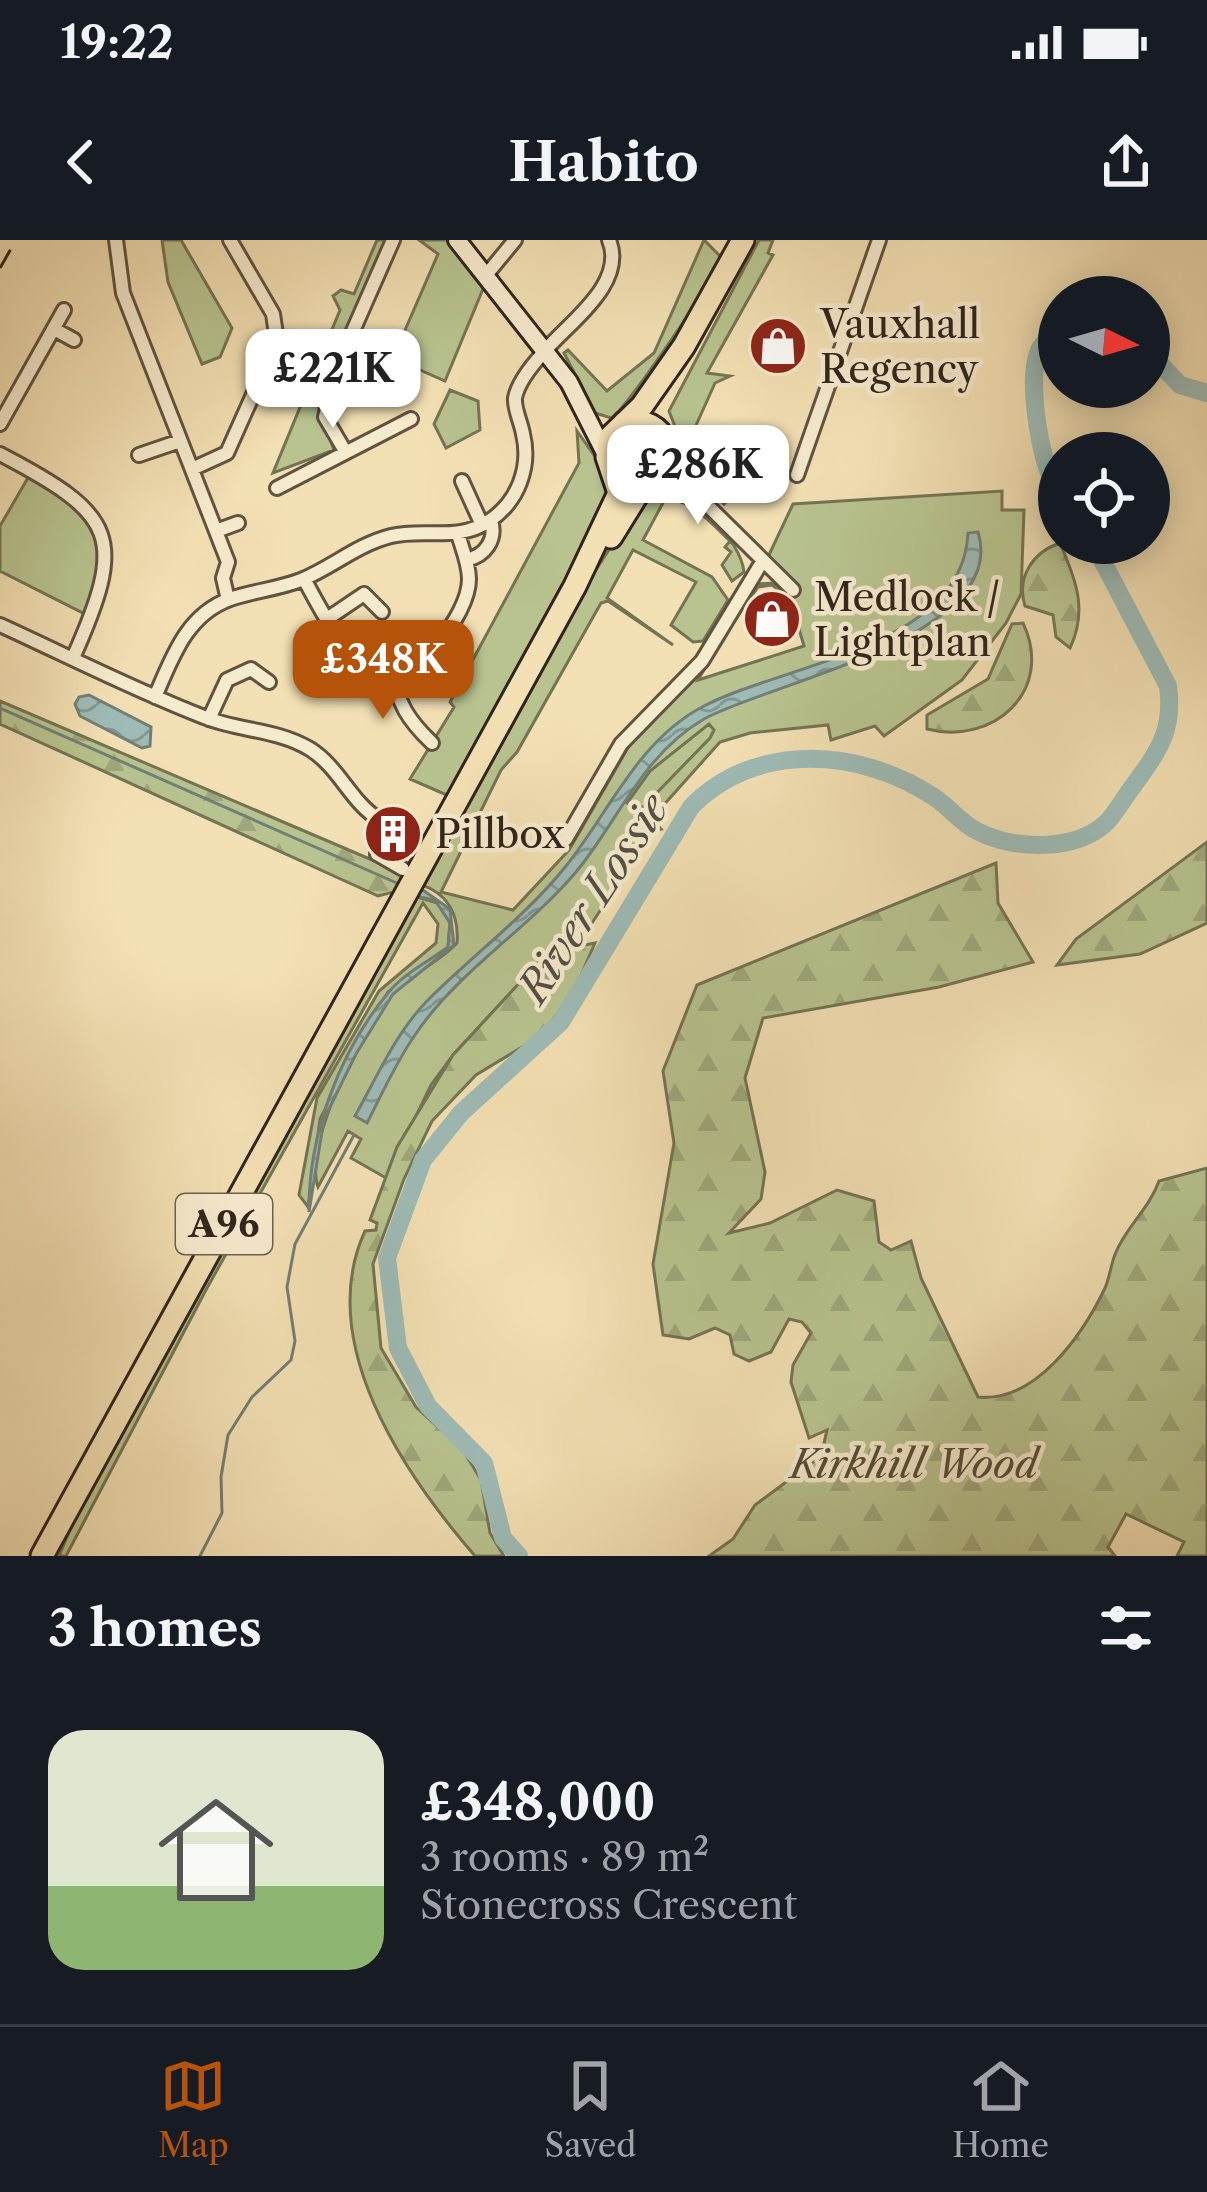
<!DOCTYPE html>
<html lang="en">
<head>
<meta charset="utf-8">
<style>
  :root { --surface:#171b24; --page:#20242c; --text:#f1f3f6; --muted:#9ea1a6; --line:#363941; --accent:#b45309 }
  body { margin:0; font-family:"Libre Caslon Text",serif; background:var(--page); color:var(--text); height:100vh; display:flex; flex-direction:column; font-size:45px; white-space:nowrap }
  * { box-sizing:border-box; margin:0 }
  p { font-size:39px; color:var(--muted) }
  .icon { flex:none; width:66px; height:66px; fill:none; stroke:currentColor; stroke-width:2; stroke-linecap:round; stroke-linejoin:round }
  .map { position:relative; height:1316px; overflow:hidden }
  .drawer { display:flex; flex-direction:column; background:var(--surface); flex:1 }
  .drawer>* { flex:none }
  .needle { width:78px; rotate:95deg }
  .tools { position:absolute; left:1038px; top:36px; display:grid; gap:24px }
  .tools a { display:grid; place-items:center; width:132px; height:132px; border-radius:50%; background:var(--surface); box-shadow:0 6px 30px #0003; font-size:60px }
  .price { position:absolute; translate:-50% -102px; padding:0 27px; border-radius:24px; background:#fff; color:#222; font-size:39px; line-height:78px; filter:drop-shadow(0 3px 6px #0008) }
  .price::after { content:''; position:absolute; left:50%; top:72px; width:36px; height:27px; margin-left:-18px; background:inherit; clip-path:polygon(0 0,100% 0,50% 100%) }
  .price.selected { background:var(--accent); color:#fff }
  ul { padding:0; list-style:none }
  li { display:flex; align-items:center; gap:36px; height:300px; padding:0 48px }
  li span { display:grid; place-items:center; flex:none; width:336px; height:240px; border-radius:36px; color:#555 }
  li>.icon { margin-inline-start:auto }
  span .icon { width:144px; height:144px; fill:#fffc; stroke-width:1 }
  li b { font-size:51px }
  h2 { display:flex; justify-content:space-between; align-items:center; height:144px; padding:0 48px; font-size:51px }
  .status { display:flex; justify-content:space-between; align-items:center; height:84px; padding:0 60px; background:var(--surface); direction:ltr }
  .status svg { height:33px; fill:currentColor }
  header { display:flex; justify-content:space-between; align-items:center; height:156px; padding:0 48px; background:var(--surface); font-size:54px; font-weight:700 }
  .menu { display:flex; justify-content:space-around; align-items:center; height:168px; border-top:3px solid var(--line); background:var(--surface); font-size:33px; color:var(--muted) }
  .menu a { display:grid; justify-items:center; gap:6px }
  .menu .selected { color:var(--accent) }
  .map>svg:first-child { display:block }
  .green { fill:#b8c38f; stroke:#747455; stroke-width:3 }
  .forest { fill:url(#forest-firs); stroke:#747455; stroke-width:3 }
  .water { fill:url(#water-waves); stroke:#727f78; stroke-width:3 }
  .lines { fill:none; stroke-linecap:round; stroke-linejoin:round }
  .stream { stroke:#727f78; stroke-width:3 }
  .river { stroke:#9ebbb6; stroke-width:18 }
  .street-casing { stroke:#615341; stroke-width:18 }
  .secondary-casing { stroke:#30241b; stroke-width:22 }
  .highway-casing { stroke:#30241b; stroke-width:27 }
  .street { stroke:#f7ebce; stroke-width:12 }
  .secondary { stroke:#f7ebce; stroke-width:16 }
  .highway { stroke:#f3e0b4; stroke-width:21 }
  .rail { stroke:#30241b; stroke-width:3; stroke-dasharray:21 21; stroke-linecap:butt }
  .labels { text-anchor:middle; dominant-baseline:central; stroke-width:9; stroke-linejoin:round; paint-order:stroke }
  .shield { fill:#f7ebce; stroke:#6c6051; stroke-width:3 }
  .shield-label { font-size:36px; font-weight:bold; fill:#30241b }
  .poi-label { font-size:39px; fill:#30241b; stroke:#f7ebce; text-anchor:start }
  .park-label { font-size:39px; font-style:italic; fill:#524c38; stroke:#f7ebce }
  .water-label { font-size:42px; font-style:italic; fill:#51514a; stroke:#f7ebce }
</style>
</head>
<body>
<div class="status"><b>19:22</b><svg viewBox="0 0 49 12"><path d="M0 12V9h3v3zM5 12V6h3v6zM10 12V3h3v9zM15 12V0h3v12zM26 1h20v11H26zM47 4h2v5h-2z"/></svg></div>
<header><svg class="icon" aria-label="back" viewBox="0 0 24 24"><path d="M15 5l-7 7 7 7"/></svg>Habito<svg class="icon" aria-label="share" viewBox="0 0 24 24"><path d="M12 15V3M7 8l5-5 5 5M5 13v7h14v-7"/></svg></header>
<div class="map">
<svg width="1207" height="1316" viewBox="0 0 1207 1316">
  <defs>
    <pattern id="forest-firs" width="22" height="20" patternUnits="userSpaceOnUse" patternTransform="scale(3)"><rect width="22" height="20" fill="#b8c38f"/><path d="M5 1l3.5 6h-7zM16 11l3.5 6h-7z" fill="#9ea77b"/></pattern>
    <pattern id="water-waves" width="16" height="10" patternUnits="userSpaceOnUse" patternTransform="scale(3)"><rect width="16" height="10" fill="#9ebbb6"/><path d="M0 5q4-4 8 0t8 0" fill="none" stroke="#819893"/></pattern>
  </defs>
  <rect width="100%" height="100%" fill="#f3e0b4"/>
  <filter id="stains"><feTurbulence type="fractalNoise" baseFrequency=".00167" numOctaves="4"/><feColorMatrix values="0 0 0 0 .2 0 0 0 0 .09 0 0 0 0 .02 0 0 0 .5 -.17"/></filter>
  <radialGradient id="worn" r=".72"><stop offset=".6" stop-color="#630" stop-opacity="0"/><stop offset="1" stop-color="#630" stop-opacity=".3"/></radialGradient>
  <!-- green -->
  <path class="green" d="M162,0H181L232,88L220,117L202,124L168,42Z
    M377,0H384L387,7L318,165L334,210L273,233L340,70L333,56L341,50L354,54Z
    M419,0H447L485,44L445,141L393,118L438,14Z
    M704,0L723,19C713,40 626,170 611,178L595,173L564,113L568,110L607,151L654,113Z
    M759,0H773L768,13L773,15L707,133L730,136L715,143L689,201L692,214L730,258L724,264L692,230L669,171Z
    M450,150L478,161L480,190L446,208L434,184Z
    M577,191L610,238L608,265L449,556L410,539L454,467L450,462L579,223Z
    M29,236C101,275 111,298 87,375L0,331V286Z
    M661,249C692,252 741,300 744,332L732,341L722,325L731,312L725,307L730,301C712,284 691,258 665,259L643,300L712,337L728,360L703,401L693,402L671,385L696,342L633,310L607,358L673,405L608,361L601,363L517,512L501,530L441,652L513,670L569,610L633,499L692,442L720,403L698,440L804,406L790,358L772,345L758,347L735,379L757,344L774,343L791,355L768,317L793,264L1002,251V270H1024L1021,354L1006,383L962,440L884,496L875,486L831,500L828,485L750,493L720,502L652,578L661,589L653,590L592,683L548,712L453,815L431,845L386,938L351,918L361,899L348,891L318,947C303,903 362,789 393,754C411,733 440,722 457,703C459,675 448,654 422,645C461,575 609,276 661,249Z
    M414,656L441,664L450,683L448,707L388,752L320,879L308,967L299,955L317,858L379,751L436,703L438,684L423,663L207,1048L66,1316H59L81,1264Z"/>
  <!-- forest -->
  <path class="forest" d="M1060,303C1076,340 1088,370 1070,408L1056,397L1053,375L1025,366C1016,337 1033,312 1060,303Z
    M1023,383C1055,451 993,506 927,489V475L988,439L1012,384Z
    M0,461L405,634L394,652L378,656L0,484Z
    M709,484L714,490L710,498L643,567L631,566L627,563L650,531Z
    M1207,602V683L1140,714L1057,725L1076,699Z
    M996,623L998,663L1033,722L939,747L763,778L745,838L765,932L761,959L729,993L770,983L837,950L874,961L879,1002L891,1010L911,1001L921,1038L978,1157C1036,1163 1083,1094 1105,1048C1110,1037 1111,1023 1116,1012C1127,986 1149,969 1159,941L1207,928V1316H1177L1184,1302L1126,1274L1108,1307L1115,1316H709L733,1299L755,1265L821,1216L827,1190L809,1198L791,1142L793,1125L811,1093L802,1082L789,1079L771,1112L749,1121L734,1114L730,1095L715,1088L689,1099L663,1095L653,1024L674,903L663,831L697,745Z
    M595,703L571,758L537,798L476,835L432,881L404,939L373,1024L381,1108L416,1167L463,1210L481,1240L490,1293L504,1316H475C404,1234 314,1102 365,991L376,990L377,983L370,980L397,907L453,815L548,712Z"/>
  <!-- water -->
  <path class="water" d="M978,292C1011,397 768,443 704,479C642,515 619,580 576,632C528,689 456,733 415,795C396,822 382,854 367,883L355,876C377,837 396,792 428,760C473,715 526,676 566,626C610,571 637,502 702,467C785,423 963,408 968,293Z
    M89,455L151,487L150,506L142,508L80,476L75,464L79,457Z
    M420,648L450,669L454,705L393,754L356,814L324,879L309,972C308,896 339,812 388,753C404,733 428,722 448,707L450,683L435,660L415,656Z"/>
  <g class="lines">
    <!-- stream -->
    <path class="stream" d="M0,468L399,644
      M200,1316L222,1273L221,1237L228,1195L252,1157L291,1120L295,1101L287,1047L295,1004L354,895"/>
    <!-- river -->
    <path class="river" d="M1059,94C1050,98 1041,103 1038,113C1027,144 1041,228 1059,255
      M1149,112L1180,145L1207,153
      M519,1316L503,1298L484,1223L428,1166L398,1108L387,1018L423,920L461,873L561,782L691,567C755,501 860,508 934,557C949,567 961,583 977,591C1014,610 1076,612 1107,582C1117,571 1125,556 1134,545C1159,510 1174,490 1168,446L1093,303"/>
    <defs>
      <path id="street" d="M116,0L123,53L228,322L223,338L228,360
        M487,34L515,0
        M54,89L74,100
        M338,125L325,177L345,211
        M375,148L338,125L393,0
        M0,184L64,70
        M668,209L688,246L793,350
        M0,214C117,275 127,297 73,418
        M139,215L180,201
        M192,229L227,213L277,101L273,74L230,0
        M797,235L879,0
        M462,241L482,285
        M277,248L411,179
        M216,291L238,283
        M466,320C485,316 497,300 491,280
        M304,339C321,369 339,410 371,426C414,447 469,376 469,339C469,324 462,308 458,294
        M327,379L364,354L382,372
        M0,385C68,416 134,450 204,477C238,491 277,489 310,509C340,528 351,563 380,580L377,614L403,629
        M393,430C397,463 408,480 432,503
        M155,457C172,418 186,375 230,359C253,351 278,349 301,340C333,327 356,305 391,296C424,288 458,302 489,281C518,262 531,227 523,194C521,182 514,169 515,158C518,142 533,124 544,112C568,83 627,44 609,0
        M209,479L227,440L251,429L269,442
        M566,599L621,504L702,421L762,322"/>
      <path id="secondary" d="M457,0L569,142L607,217"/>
      <path id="highway" d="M617,235L645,242C684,223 666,173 624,183
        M611,297L645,242
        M42,1316L575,346L619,253L607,217L610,197L642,166L684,106L743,0"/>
    </defs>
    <!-- street casing -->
    <use href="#street" class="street-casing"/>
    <!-- secondary casing -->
    <use href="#secondary" class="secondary-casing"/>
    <!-- highway casing -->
    <use href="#highway" class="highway-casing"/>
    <!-- street -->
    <use href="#street" class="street"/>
    <!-- secondary -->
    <use href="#secondary" class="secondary"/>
    <!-- highway -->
    <use href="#highway" class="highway"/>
    <!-- rail -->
    <path class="rail" d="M0,28L16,0"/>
  </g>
  <!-- icons -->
  <defs>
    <symbol id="shop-disc" viewBox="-11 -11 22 22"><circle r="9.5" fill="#8f2418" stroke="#f7ebce"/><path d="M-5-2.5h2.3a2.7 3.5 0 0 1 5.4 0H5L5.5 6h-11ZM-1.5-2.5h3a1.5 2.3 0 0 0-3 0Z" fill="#fff"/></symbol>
    <symbol id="building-disc" viewBox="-11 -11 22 22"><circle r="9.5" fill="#8f2418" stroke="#f7ebce"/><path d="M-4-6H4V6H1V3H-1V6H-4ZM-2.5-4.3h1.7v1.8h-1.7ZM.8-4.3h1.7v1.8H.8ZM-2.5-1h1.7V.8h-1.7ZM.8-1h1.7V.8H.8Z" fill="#fff"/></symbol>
  </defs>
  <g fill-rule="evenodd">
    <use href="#shop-disc" x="745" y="73" width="66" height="66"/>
    <use href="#shop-disc" x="739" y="346" width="66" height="66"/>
    <use href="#building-disc" x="360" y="561" width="66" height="66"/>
  </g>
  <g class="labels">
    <!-- shield labels -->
    <rect class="shield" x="176" y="954" width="96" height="60" rx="9"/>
    <g class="shield-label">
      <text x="224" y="984">A96</text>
    </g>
    <!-- poi labels -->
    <g class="poi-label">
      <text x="820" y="84">Vauxhall<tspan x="820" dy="45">Regency</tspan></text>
      <text x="814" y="357">Medlock /<tspan x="814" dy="45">Lightplan</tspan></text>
      <text x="435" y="594">Pillbox</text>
    </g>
    <!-- park labels -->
    <g class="park-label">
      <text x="914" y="1224">Kirkhill Wood</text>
    </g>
    <!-- water labels -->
    <g class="water-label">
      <text transform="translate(593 658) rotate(-57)">River Lossie</text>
    </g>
  </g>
  <rect width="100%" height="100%" filter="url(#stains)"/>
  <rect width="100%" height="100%" fill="url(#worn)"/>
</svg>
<div class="tools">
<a><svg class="needle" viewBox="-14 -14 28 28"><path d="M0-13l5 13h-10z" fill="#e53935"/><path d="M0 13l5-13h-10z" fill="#9ea1a6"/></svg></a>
<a><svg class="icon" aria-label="locate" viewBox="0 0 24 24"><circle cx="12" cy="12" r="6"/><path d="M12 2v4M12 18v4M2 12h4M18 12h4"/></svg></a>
</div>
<b class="price" style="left:333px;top:191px">£221K</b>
<b class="price" style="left:698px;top:287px">£286K</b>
<b class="price selected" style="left:383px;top:482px">£348K</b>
</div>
<section class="drawer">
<h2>3 homes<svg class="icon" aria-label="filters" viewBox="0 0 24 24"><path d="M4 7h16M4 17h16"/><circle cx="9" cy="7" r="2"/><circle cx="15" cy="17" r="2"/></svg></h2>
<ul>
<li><span style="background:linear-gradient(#dfe7d0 65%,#8fb573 0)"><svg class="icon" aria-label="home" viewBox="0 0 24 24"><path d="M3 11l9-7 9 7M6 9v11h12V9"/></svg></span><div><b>£348,000</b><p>3 rooms · 89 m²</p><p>Stonecross Crescent</p></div></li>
</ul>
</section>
<nav class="menu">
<a class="selected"><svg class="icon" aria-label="map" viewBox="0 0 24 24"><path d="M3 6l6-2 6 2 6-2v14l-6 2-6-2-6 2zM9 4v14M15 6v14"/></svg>Map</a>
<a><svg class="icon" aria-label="saved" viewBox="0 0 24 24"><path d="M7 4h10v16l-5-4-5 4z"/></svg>Saved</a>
<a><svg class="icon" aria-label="home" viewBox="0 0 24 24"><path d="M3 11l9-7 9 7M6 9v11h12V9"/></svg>Home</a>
</nav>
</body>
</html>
